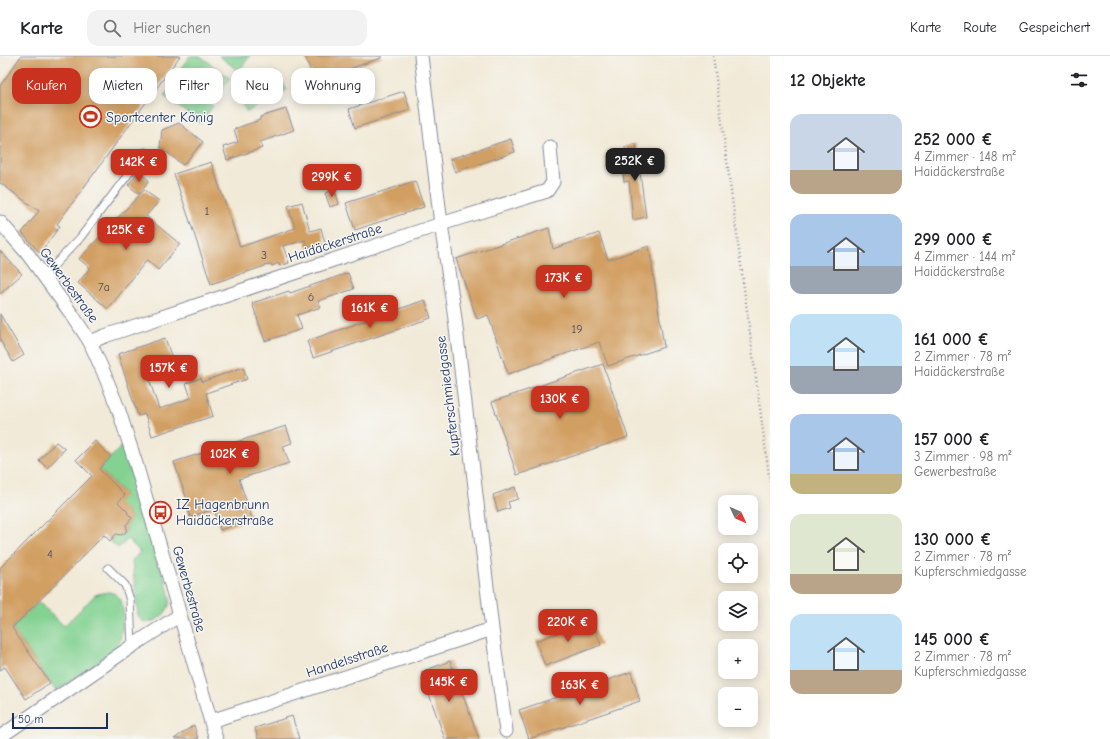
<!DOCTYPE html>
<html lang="de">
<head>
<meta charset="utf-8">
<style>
  :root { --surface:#fff; --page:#f2f2f2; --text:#202124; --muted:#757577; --line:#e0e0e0; --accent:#c8321e }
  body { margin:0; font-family:"Comic Neue",sans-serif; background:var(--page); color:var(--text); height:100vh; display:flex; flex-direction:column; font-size:15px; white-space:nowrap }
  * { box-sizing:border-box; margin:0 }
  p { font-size:13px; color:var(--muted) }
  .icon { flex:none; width:22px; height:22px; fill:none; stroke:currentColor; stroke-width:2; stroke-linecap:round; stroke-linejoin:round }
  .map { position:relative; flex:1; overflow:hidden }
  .drawer { display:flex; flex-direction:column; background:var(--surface); width:340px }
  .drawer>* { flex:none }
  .top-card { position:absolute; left:12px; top:12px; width:380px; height:36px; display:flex; gap:8px }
  .needle { width:26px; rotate:134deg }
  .buttons { position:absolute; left:718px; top:439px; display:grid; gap:8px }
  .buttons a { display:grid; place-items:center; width:40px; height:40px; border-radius:8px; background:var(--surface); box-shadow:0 2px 10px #0003; font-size:20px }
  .scale { position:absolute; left:12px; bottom:10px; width:96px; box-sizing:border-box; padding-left:4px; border:2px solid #1b2f5e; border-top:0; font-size:11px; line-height:14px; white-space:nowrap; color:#1b2f5e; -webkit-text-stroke:3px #f6f6f2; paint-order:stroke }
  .price { position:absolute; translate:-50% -34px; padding:0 9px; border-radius:8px; background:var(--accent); color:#fff; font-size:13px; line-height:26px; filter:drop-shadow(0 1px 2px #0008) }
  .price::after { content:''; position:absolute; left:50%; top:24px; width:12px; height:9px; margin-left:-6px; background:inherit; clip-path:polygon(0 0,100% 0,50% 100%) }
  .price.selected { background:#222; color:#fff }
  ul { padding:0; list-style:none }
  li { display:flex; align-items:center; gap:12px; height:100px; padding:0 20px }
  li span { display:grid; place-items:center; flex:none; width:112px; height:80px; border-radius:12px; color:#555 }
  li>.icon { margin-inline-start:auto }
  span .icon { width:48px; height:48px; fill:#fffc; stroke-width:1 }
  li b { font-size:17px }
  h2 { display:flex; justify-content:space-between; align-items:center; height:48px; padding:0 20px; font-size:17px }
  .chip { padding:0 14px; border-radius:12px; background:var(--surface); box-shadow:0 2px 10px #0003; font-size:14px; line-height:36px }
  .chip.selected { background:var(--accent); color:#fff }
  header { display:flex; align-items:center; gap:24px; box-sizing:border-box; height:56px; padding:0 20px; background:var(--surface); border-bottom:1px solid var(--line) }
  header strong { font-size:19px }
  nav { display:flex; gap:22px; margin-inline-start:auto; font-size:14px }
  .search { width:280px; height:36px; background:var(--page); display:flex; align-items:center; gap:10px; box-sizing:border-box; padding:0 14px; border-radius:12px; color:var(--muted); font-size:15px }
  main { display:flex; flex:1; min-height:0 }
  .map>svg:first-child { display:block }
  .green { fill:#83d292; stroke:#4f8078 }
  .building { fill:#d29f62 }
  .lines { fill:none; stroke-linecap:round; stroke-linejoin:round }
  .lane-casing { stroke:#868c9b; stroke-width:9 }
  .street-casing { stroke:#868c9b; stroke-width:15 }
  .path { stroke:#868c9b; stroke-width:2.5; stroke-dasharray:1 3; stroke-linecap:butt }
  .lane { stroke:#fff; stroke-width:7 }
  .street { stroke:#fff; stroke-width:13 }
  .labels { text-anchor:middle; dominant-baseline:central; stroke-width:3; stroke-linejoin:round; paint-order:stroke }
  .number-label { font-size:12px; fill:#494b5f }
  .poi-label { font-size:14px; fill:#1b2f5e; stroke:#f6f6f2; text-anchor:start }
  .street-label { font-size:14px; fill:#1b2f5e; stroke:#f6f6f2 }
</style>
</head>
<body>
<header>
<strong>Karte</strong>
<div class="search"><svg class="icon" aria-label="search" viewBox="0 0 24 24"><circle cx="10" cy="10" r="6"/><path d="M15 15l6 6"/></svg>Hier suchen</div>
<nav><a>Karte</a><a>Route</a><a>Gespeichert</a></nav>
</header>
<main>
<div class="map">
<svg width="770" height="683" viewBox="0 0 770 683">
  <rect width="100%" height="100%" fill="#f6f6f2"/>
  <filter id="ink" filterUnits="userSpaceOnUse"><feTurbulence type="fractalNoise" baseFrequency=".025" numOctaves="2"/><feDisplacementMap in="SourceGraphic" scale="8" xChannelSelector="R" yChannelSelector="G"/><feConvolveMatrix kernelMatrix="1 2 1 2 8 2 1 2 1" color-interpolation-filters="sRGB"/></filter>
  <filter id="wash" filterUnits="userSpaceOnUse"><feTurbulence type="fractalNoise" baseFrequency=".012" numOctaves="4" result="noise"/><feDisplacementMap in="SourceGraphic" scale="16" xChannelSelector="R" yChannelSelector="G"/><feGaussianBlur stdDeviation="0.9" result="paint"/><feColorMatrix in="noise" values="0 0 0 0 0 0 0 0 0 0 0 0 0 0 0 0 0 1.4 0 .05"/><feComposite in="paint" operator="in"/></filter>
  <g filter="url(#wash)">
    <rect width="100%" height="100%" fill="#f2ead8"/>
    <!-- green -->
    <path class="green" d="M190,0H200L230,22L218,39L181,12Z
      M219,0H250L239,15Z
      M276,16L287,34L247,56L236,38Z
      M177,23L213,50L201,67L164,40Z
      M122,390C135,428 147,466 158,504C161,514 169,534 170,543C170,554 160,565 149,566C143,566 140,565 138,559L132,505L140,496L128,483L118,492L110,485L117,478L121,479L125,477L127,473L125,470L132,462L127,457L128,456L117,447L125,438L99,413Z
      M109,536C113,537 116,538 118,540C128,550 122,583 116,594L56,635L12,572L39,546L64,570L95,539L102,537Z"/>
    <g id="blocks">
      <!-- building -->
      <path class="building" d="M21,0H180L57,168L60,170L40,197L22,177L39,155L0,127V30Z
        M305,0H381V2L314,25Z
        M404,35L410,54L355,72L349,53Z
        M286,53L294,74L260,86L262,92L227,104L223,91L238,86L234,73L260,64V61Z
        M179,67L203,86L183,109L160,91L162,74Z
        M511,83L515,96L455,116L450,103Z
        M636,87L646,161L633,164L629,125L624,126L623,116L627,115L625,91Z
        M211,106L240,191L295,172L288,150L302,146L310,175L321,172L325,188L307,193L305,184L283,190L289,207L280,210L279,207L272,210L271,208L211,228L174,118Z
        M138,116L149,124L139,138L128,129Z
        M415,125L424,151L355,174L346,147Z
        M144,134L159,145L146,160L180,188L158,214L147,204L108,253L78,227L90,212L79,203Z
        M335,134L339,148L330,151L325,137Z
        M549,172L553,193L599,177L608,204L649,190L664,291L608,310L599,286L508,318L488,259L477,263L456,203Z
        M0,195L22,218L0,238Z
        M348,217L354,233L318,245L321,251L297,259L302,273L265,285L252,247L289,235L290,237Z
        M425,244L431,262L313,302L307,285Z
        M0,258L24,299L13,306L0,284Z
        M165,282L173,305L146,314L159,353L191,342L186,327L201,322L202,326L243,311L247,323L206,337L213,360L152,380L145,358L138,360L118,298Z
        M603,308L628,381L517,419L492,346Z
        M286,370L292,387L283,390L289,407L239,423L252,463L220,474L214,453L190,461L187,451L189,450L174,406Z
        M95,385L111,401L99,413L125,439L118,446L128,456L127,457L132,462L126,469L127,473L125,477L121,479L116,478L110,485L104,479L12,572L50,627L26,643L5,611L0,614V512L92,420L76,404Z
        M56,386L65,393L47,412L39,404Z
        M515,431L518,443L508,446L510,452L498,456L493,439Z
        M592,564L601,589L545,610L536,585Z
        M450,605L479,683H445L421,616Z
        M631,616L640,645L529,683L519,654Z
        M292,660L299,683H258L255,672Z
        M194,669L198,683H174Z"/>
    </g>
  </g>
  <g filter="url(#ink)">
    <use href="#blocks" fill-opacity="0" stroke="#868c9b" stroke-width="1"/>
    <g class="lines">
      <defs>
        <path id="lane" d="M44,220L80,182L145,96
          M108,512L125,529L130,544L132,590"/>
        <path id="street" d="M421,0L441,168L454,255L492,573L506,675
          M0,166L27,197L73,260L90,286L103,315L118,352L136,408L216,683
          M90,286L105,280L441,168L547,135L553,126L550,91
          M211,665L492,573
          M0,681L132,590L180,559"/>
      </defs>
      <!-- lane casing -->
      <use href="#lane" class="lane-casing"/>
      <!-- street casing -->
      <use href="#street" class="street-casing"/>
      <!-- path -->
      <path class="path" d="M713,0L770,427"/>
      <!-- lane -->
      <use href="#lane" class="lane"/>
      <!-- street -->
      <use href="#street" class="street"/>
    </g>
  </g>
  <!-- icons -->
  <defs>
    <symbol id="stadium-ring" viewBox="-11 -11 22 22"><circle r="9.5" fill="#f6f6f2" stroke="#c8321e" stroke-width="1.5"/><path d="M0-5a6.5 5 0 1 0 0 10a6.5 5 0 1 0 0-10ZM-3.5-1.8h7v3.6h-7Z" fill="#c8321e"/></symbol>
    <symbol id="bus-ring" viewBox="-11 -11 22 22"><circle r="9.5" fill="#f6f6f2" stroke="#c8321e" stroke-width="1.5"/><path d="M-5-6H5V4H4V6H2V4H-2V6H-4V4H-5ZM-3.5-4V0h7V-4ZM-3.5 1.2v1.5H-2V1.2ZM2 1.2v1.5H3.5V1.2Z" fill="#c8321e"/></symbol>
  </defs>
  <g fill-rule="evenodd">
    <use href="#stadium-ring" x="78" y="48" width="25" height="25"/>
    <use href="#bus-ring" x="148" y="444" width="25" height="25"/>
  </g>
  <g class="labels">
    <!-- number labels -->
    <g class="number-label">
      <text x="207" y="155">1</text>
      <text x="264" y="199">3</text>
      <text x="104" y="231">7a</text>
      <text x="311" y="241">6</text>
      <text x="577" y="273">19</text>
      <text x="50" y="498">4</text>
    </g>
    <!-- poi labels -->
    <g class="poi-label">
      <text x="106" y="61">Sportcenter König</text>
      <text x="176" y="448">IZ Hagenbrunn<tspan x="176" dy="16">Haidäckerstraße</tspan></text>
    </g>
    <!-- street labels -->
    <g class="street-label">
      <text transform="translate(335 187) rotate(-18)">Haidäckerstraße</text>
      <text transform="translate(69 229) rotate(54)">Gewerbestraße</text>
      <text transform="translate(448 340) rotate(-97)">Kupferschmiedgasse</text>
      <text transform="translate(189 533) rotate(74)">Gewerbestraße</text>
      <text transform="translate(347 604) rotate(-18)">Handelsstraße</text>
    </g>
  </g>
</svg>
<div class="buttons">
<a><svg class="needle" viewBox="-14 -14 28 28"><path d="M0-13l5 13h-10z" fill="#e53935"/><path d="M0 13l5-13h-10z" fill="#757577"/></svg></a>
<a><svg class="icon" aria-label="locate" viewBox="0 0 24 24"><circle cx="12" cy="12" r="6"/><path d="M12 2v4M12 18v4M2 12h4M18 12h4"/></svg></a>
<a><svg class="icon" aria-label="layers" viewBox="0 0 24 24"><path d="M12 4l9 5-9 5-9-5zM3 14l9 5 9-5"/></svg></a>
<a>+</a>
<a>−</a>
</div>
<div class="scale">50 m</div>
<b class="price selected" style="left:635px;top:126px">252K €</b>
<b class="price" style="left:139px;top:127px">142K €</b>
<b class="price" style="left:332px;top:142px">299K €</b>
<b class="price" style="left:126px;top:195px">125K €</b>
<b class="price" style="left:564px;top:243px">173K €</b>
<b class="price" style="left:370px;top:273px">161K €</b>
<b class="price" style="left:169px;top:333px">157K €</b>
<b class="price" style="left:560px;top:364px">130K €</b>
<b class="price" style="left:230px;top:419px">102K €</b>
<b class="price" style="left:568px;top:587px">220K €</b>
<b class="price" style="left:449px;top:647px">145K €</b>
<b class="price" style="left:580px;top:650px">163K €</b>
<div class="top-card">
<a class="chip selected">Kaufen</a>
<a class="chip">Mieten</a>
<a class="chip">Filter</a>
<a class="chip">Neu</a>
<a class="chip">Wohnung</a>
</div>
</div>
<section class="drawer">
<h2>12 Objekte<svg class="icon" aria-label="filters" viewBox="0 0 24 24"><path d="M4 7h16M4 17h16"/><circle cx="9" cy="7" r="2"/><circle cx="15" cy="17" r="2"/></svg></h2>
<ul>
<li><span style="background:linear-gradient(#c9d6e8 70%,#b9a48a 0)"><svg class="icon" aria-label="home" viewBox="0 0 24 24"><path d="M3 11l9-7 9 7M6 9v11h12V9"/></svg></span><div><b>252 000 €</b><p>4 Zimmer · 148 m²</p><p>Haidäckerstraße</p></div></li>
<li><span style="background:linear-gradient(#a9c7e8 65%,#9aa5b1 0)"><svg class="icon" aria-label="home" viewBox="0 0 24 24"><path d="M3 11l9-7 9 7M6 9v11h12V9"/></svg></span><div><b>299 000 €</b><p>4 Zimmer · 144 m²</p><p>Haidäckerstraße</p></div></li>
<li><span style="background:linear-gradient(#bfe0f5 65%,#9aa5b1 0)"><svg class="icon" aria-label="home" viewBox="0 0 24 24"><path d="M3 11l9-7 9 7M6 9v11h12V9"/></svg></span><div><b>161 000 €</b><p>2 Zimmer · 78 m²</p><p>Haidäckerstraße</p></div></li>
<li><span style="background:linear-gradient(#a9c7e8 75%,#c2b280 0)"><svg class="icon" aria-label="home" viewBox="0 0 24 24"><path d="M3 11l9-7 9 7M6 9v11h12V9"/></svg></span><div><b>157 000 €</b><p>3 Zimmer · 98 m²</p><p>Gewerbestraße</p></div></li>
<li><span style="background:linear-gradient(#dfe7d0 75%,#b9a48a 0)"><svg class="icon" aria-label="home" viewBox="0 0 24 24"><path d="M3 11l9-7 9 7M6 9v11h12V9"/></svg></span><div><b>130 000 €</b><p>2 Zimmer · 78 m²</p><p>Kupferschmiedgasse</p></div></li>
<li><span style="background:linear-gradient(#bfe0f5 70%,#b9a48a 0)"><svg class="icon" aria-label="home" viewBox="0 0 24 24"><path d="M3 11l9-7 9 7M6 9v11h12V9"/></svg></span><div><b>145 000 €</b><p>2 Zimmer · 78 m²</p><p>Kupferschmiedgasse</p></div></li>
</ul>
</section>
</main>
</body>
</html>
